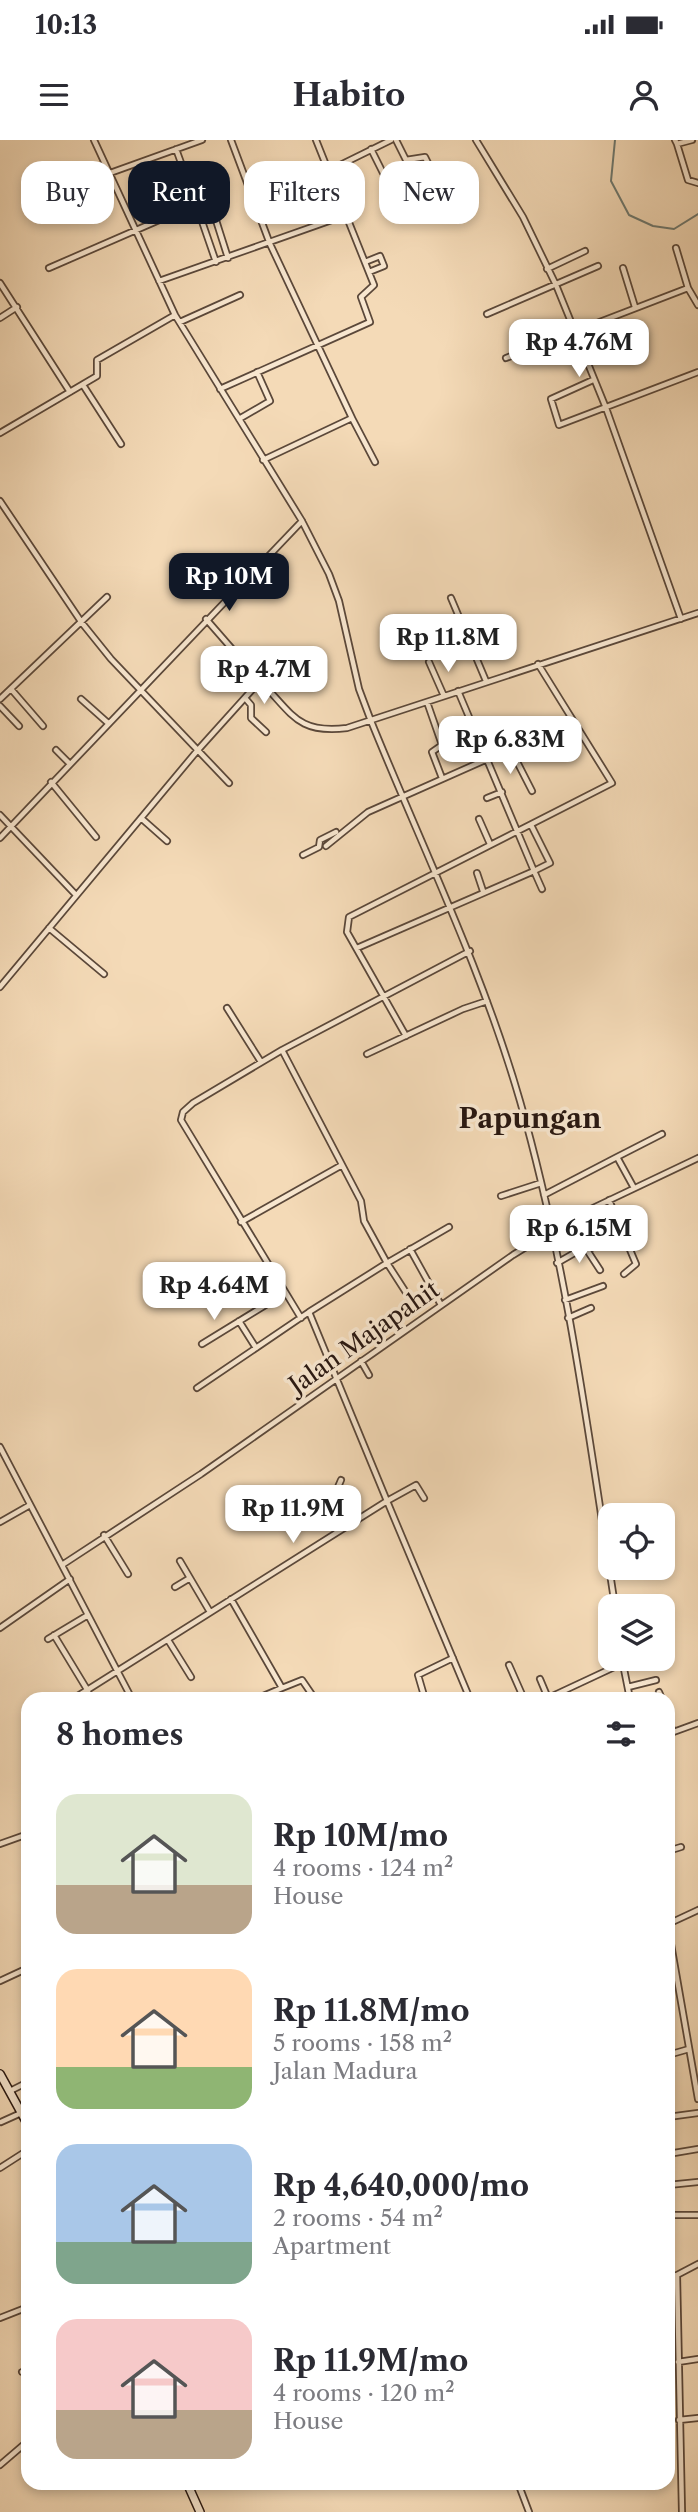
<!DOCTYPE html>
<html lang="en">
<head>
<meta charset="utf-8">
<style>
  :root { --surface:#fff; --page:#f7f7f7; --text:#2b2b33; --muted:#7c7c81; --accent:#111827 }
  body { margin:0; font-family:"Libre Caslon Text",serif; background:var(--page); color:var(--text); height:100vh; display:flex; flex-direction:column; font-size:26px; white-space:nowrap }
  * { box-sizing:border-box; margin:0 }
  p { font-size:23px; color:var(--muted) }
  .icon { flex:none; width:38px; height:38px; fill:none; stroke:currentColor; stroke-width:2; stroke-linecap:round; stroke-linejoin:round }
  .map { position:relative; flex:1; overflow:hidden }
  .side { position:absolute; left:21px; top:1552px; width:654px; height:798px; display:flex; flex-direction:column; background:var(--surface); border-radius:21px; box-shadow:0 4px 10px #0003 }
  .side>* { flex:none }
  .hud { position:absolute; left:21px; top:21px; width:656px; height:63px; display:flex; gap:14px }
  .fabs { position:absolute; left:598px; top:1363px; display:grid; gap:14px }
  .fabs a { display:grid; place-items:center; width:77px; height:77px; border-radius:14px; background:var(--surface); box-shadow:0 4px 10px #0003; font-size:35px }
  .price { position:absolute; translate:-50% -60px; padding:0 16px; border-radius:14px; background:#fff; color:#222; font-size:23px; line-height:46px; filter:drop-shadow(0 2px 4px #0008) }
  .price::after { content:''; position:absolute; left:50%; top:42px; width:21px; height:16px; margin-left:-10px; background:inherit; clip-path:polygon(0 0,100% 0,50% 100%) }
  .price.active { background:var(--accent); color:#fff }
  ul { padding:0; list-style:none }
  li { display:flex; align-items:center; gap:21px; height:175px; padding:0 35px }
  li span { display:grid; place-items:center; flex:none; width:196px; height:140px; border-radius:21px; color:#555 }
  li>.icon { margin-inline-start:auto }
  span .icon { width:84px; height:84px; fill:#fffc; stroke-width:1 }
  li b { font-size:30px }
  h2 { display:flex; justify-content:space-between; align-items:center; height:84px; padding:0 35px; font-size:30px }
  .pill { padding:0 24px; border-radius:21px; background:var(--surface); box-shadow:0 4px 10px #0003; font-size:24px; line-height:63px }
  .pill.active { background:var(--accent); color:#fff }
  .status { display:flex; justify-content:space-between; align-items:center; height:49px; padding:0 35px; background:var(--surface); direction:ltr }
  .status svg { height:19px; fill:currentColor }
  header { display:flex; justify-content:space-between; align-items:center; height:91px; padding:0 35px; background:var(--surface); font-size:32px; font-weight:700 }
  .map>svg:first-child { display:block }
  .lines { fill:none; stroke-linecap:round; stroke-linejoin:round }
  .stream { stroke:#6e7970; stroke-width:2 }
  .street-casing { stroke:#5b483a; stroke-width:8 }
  .secondary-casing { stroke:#281711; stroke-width:10 }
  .street { stroke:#f8e7d0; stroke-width:4.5 }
  .secondary { stroke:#f8e7d0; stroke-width:7 }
  .labels { text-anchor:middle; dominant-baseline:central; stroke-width:7; stroke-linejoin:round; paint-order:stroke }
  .street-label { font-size:24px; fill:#281711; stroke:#f8e7d0 }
  .quarter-label { font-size:28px; font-weight:bold; fill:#281711; stroke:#f8e7d0 }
</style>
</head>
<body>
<div class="status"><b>10:13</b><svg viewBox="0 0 49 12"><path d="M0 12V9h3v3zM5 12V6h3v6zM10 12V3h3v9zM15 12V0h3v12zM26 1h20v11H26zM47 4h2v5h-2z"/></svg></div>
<header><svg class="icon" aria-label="menu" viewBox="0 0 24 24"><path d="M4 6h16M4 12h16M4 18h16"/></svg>Habito<svg class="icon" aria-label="person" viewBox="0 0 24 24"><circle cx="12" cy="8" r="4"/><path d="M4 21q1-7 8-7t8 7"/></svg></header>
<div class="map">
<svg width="698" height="2372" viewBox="0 0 698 2372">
  <rect width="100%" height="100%" fill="#f4dab7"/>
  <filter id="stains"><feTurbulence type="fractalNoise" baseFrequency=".00286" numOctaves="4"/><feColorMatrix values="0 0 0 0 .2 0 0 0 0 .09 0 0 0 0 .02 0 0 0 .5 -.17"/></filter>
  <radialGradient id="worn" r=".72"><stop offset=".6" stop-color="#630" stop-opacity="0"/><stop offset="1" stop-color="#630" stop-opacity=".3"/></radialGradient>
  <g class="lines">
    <!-- stream -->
    <path class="stream" d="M615,0L611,41L629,75L653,86L674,89L698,74"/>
    <defs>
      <path id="street" d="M94,0L175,175L302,381L329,434L339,461L359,549L371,581C422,707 482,829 520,961C567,1125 589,1298 615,1466
        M231,0L270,104L352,278L263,320
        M396,0L415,38
        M476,0L523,77L556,145L606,268L681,479
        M675,0L677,4L692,0
        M677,4L688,40L698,43
        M371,9L383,33
        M406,20L425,17L437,41
        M328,31L391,0
        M110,33L202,0
        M196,64L216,122
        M200,76L214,74L228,118
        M676,108L688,148
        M365,122L380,116L384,126L369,132
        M49,128L196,64L176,9
        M623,128L635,167
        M547,129L585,111
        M159,141L346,75L316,0
        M0,143L70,252
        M487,174L598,126
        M0,178L17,167
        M180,182L240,155
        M506,218L688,148L698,165
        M593,240L551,259L559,285L698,232
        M83,245L121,304
        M220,249L370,182L361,157L374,145L346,75
        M352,278L375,322
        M239,279L270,261L257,232
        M0,293L97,236V220L175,175
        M0,361L82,483L111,519L229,643
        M451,458L486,541
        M206,479L260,541
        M429,522L444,556
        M11,549L43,586
        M245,558L251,565V578L266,592
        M0,559L107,457
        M81,559L108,583
        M427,562L442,605L432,612L442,638
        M0,566L19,586
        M510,608L532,651
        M56,610L69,623
        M51,642L96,697
        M487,658L502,652
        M0,675L76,755
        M141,678L167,701
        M479,679L490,704
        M531,685L550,723L534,731L542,749
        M0,698L302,381
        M326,706L368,672L573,581
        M303,715L319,707L320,700L336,692
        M477,733L483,751
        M49,788L104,834
        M357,808L534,731L458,551
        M0,847L197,611L260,541C293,574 297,594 347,588L698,473
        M227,868L261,922
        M406,896L347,792L349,777L612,643L538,524
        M282,910L193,963L183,972L181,980L301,1178
        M367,914L463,869L487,861
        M617,1017L662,994
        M544,1055L617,1017L634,1048
        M501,1056L541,1043
        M609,1060L636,1124L624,1134
        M241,1082L342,1025
        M410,1109L441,1165
        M588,1110L606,1099
        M557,1123L585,1107L600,1130
        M407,1154L387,1123L449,1087
        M565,1160L603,1146
        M568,1178L591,1168
        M239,1181L256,1208
        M202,1204L285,1153
        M361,1221L369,1235
        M197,1248L309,1172
        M0,1307L132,1559
        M341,1340L338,1347L354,1380
        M424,1358L416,1345L387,1361L470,1559
        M325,1372L337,1391
        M0,1382L30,1365
        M104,1395L128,1434
        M180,1421L210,1472
        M62,1425L201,1334L513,1115L574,1077L698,1018
        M175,1447L190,1438
        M231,1459L282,1548L256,1559
        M0,1488L70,1439
        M54,1495L88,1551
        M48,1499L88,1475
        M168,1500L191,1537
        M622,1519L630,1559
        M509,1525L524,1559
        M540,1539L548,1558
        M628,1547L656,1540
        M282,1548L302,1540L315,1559
        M659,1552L662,1559
        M73,1559L387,1361L309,1172L387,1123L364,1081L361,1061L282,910L470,811
        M425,1559L418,1535L453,1518
        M546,1559L623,1523
        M668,1578L673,1592
        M668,1594L698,1583
        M0,1704L28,1694
        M668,1711L681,1707
        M668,1784L698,1770
        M668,1787L698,1959
        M0,1841L28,1828
        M668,1915L689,1909
        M10,1951L28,1942
        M668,1977L698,1973
        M1,1982L21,1973
        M668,2014L698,2009
        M0,2028L28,2010
        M668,2045L698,2042
        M668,2075H698
        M677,2135L698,2124
        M668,2138L677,2135L682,2372
        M0,2178L28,2167
        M678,2222L698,2219
        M22,2232L28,2230
        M679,2280L698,2278
        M0,2325L28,2301
        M518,2343L529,2372
        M53,2345L56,2343"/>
      <path id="secondary" d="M0,1934L28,1985
        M187,2343L200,2372"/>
    </defs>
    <!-- street casing -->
    <use href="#street" class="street-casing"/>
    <!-- secondary casing -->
    <use href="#secondary" class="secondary-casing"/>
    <!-- street -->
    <use href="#street" class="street"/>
    <!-- secondary -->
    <use href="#secondary" class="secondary"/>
  </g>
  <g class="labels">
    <!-- street labels -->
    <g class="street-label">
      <text transform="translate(364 1197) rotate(-35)">Jalan Majapahit</text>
    </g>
    <!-- quarter labels -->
    <g class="quarter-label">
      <text x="530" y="978">Papungan</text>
    </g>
  </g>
  <rect width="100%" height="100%" filter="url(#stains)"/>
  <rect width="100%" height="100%" fill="url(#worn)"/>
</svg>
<div class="fabs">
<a><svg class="icon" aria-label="locate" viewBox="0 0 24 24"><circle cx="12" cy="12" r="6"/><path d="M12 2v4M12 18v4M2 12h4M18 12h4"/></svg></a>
<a><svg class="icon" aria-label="layers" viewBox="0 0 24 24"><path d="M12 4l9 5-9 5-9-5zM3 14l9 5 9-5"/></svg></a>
</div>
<b class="price" style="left:579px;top:239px">Rp 4.76M</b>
<b class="price active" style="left:229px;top:473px">Rp 10M</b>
<b class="price" style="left:448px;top:534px">Rp 11.8M</b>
<b class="price" style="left:264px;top:566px">Rp 4.7M</b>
<b class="price" style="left:510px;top:636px">Rp 6.83M</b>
<b class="price" style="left:579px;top:1125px">Rp 6.15M</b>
<b class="price" style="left:214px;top:1182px">Rp 4.64M</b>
<b class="price" style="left:293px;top:1405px">Rp 11.9M</b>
<div class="hud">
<a class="pill">Buy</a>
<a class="pill active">Rent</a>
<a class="pill">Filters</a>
<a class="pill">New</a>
</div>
<section class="side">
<h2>8 homes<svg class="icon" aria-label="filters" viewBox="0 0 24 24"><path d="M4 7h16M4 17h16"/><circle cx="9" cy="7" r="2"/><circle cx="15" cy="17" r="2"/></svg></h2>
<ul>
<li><span style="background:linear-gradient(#dfe7d0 65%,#b9a48a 0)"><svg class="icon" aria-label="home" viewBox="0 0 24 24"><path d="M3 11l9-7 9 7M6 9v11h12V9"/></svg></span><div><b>Rp 10M/mo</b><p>4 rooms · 124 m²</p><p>House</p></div></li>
<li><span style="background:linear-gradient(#ffd9b3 70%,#8fb573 0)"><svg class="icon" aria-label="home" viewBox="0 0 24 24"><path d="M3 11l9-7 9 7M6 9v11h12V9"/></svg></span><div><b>Rp 11.8M/mo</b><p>5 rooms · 158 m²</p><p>Jalan Madura</p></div></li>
<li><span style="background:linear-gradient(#a9c7e8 70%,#7fa58c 0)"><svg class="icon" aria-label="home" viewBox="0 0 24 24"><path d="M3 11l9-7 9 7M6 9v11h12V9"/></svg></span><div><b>Rp 4,640,000/mo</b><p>2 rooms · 54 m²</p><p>Apartment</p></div></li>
<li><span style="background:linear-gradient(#f6c9c9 65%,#b9a48a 0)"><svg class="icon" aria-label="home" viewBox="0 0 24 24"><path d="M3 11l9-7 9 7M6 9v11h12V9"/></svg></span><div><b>Rp 11.9M/mo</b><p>4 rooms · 120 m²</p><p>House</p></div></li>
</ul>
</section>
</div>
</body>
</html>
